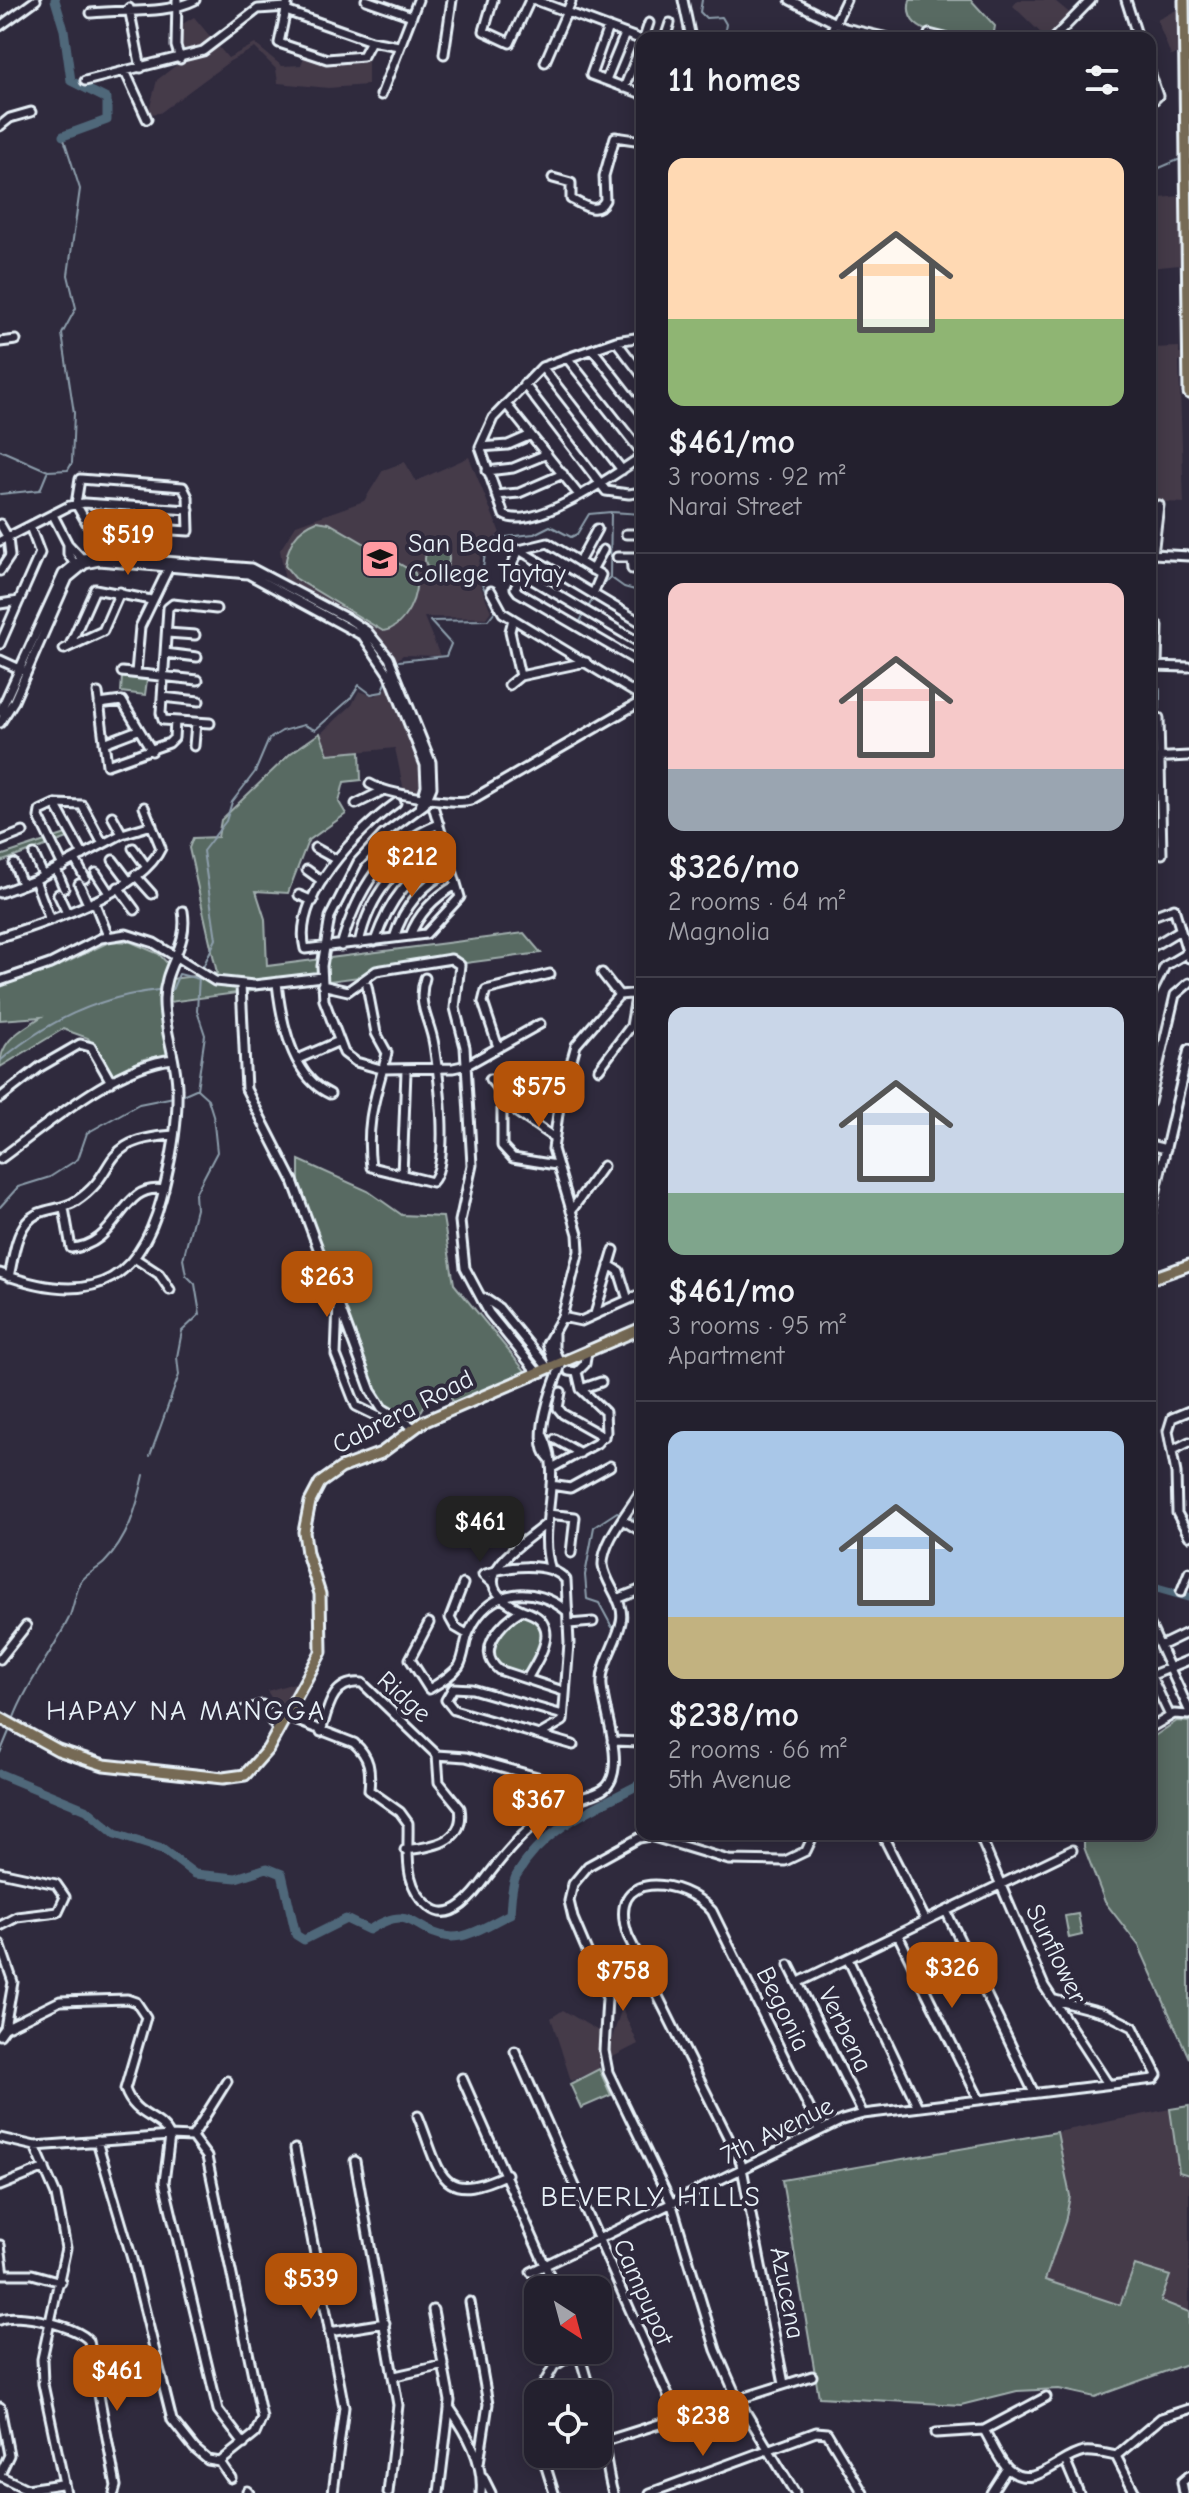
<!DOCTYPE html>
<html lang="en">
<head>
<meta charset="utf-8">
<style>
  :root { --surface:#23202e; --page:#2f2d3a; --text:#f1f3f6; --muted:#a3a3aa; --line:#403e4a; --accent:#b45309 }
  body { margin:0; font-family:"Comic Neue",sans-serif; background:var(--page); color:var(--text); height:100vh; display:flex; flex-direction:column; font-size:30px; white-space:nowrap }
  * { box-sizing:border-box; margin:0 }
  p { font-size:26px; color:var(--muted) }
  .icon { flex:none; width:44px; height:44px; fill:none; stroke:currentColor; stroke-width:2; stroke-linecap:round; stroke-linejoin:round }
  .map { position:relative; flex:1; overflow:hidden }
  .drawer { position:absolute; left:636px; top:32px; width:520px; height:1808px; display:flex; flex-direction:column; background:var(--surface); border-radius:16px; box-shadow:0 4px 20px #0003,0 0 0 2px var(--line) }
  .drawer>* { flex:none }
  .needle { width:52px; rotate:144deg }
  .tools { position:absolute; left:524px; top:2276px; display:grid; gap:16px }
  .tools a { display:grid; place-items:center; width:88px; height:88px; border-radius:16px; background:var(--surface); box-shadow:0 4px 20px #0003,0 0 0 2px var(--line); font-size:40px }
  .price { position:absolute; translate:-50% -68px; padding:0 18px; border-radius:16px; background:var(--accent); color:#fff; font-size:26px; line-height:52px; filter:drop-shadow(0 2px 4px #0008) }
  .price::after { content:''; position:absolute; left:50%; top:48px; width:24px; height:18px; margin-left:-12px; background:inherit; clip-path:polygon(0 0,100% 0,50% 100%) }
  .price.on { background:#222; color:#fff }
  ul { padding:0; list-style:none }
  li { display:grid; align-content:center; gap:16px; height:424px; padding:0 32px }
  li+li { border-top:2px solid var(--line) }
  li span { display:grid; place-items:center; height:248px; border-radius:16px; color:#555 }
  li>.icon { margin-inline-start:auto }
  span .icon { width:144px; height:144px; fill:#fffc; stroke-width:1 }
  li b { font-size:34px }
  h2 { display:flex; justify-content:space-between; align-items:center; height:96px; padding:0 32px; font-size:34px }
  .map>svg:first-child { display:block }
  .built { fill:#443a4a }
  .green { fill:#586a62; stroke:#a0aead; stroke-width:2 }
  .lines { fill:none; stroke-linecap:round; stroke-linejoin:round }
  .stream { stroke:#8d9eac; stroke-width:2 }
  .river { stroke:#50677a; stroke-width:9 }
  .minor-casing { stroke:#e8f1f8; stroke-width:13 }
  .major-casing { stroke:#e8f1f8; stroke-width:15 }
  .minor { stroke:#2f2a3d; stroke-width:7 }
  .major { stroke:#766a55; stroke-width:9 }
  .labels { text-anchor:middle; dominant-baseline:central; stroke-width:8; stroke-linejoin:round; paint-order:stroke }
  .poi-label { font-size:26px; fill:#e8f1f8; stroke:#2f2a3d; text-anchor:start }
  .street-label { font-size:26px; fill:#e8f1f8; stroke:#2f2a3d }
  .neighbourhood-label { font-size:28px; letter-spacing:2px; fill:#e8f1f8; stroke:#2f2a3d }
</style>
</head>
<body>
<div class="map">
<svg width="1189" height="2493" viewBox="0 0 1189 2493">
  <rect width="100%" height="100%" fill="#2f2a3d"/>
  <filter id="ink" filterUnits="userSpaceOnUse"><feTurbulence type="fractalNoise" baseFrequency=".0125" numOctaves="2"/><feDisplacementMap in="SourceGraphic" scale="16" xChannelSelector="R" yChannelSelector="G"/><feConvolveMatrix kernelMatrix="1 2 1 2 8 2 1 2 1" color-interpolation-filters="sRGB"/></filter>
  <g filter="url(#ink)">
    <!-- built -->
    <path class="built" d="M1018,0H1054L1073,16L1051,38H1046L1013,6Z
      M1178,9L1179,53L1171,56L1157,20Z
      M194,17L228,58L255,44L282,66L301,65L305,54L328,62L368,59V85L328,88L278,83L276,69L255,48L230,61L160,113L148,114L157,80L183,60L176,47L179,26Z
      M1180,196V265L1150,268V199Z
      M1179,347V354H1189V360L1179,361L1184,503L1150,501V348Z
      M469,457L500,533L482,550L476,575L491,611L486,618L424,617L440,656L403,655L395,662L363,625L285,581L280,550L296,525L364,501L383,470L405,462L416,481Z
      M388,687L421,772L418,792L404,791L395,748L328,755L320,734L352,705L359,691L375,696Z
      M301,1681L282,1715L267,1691Z
      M622,2008L638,2044L609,2059V2047Z
      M563,2010L600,2032L599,2069L571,2081L551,2018Z
      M1170,2109L1179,2172L1189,2175V2312L1161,2301L1136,2265L1120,2305L1045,2280L1067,2218L1070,2196L1057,2132Z"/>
    <!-- green -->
    <path class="green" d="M910,0H971L995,26L993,38C969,38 899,41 910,0Z
      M317,521L329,523L415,573C421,593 405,628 383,631L295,578L285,566C288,544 296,529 317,521Z
      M425 559a12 12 0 1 1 24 0a12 12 0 1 1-24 0Z
      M122,677L147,680L145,695L121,692Z
      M320,733L328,754L360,751L361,780L344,782L339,802L346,814L308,841L288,893L256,891L265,919L267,966L524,933L541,953L161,1003L167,1055L144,1059L113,1075L88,1038L63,1029L0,1067C0,1040 20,1031 41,1017L0,1020V986L55,968L111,941L131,942L159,954L169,965L164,980L217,973L189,848L193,838L218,837L221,820L291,753Z
      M69,833L71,837L0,862V856Z
      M299,1160L368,1191L402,1215L443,1217L454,1284L526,1372L454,1404L447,1390C420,1401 427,1406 414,1423L387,1408L374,1391L299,1185Z
      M525,1613L543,1627V1640L530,1670L518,1674L497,1665C488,1643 504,1620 525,1613Z
      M1177,1721L1189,1722V2058L1139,1946L1105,1902L1084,1847V1834H1150V1739Z
      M1078,1914L1082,1935L1069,1938L1065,1916Z
      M599,2069L611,2095L581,2108L570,2084Z
      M1189,2106V2175L1179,2172L1170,2109Z
      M1057,2132L1070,2196L1065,2222L1045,2280L1120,2305L1135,2265L1170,2276L1161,2301L1189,2312V2363L1095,2397L1059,2389L1017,2391L961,2405L819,2397L782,2180Z"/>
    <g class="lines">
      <!-- stream -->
      <path class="stream" d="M702,0L700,12L706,18L722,17L726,24L725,30L713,38
        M1150,172L1178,160
        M0,450L48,471L68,470L72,463L74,413L62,334L76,308L68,275L80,189L63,136
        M0,494L40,490L47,473
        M642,514L611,512L610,577L624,587L642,592
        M599,589L610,577
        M588,608L593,598
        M578,625L584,614
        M399,661L446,656L451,644L430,621L488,620L495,611L481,582L485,554L497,538L534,534L550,526L571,537L577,534L589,514L611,512
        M1150,686L1160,689V709L1150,720
        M203,967L216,939L203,851L226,821L232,802L255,772L269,739L282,731L304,725L315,730L350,699L359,685L371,694L382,692L386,683
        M172,990L179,974L199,979
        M0,1061C45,1022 98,997 158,990
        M180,1096L196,1089
        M0,1207L18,1187L50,1177L78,1159L87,1133L139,1104L174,1097
        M150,1456L179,1375L177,1357L182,1331L200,1314L195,1284L186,1275L183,1259L196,1209L195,1194L217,1152L213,1115L208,1099L197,1089L205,1035L197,1011L199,976
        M632,1518L637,1520
        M612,1627L599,1603L587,1599L585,1575L594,1527L617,1512L622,1514
        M13,1720C27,1683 52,1653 69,1618C74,1606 75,1593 81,1582C85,1574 97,1570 104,1563C128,1539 137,1507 144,1475
        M0,1753L10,1729"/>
      <!-- river -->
      <path class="river" d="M55,0L64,30L71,81L107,99V120L63,136
        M1150,1586L1189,1597
        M0,1774L87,1810L115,1834L162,1849L195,1874L236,1878L267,1868L282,1874L296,1935L304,1940L346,1919L369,1930C414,1901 411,1933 451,1937C470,1938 493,1922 510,1914C511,1903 511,1886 516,1876C546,1825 594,1809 642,1783"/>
      <defs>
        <path id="minor" d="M177,0L176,46L180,59
          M288,0L279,43L327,59L363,56L371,41
          M366,0L412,16
          M493,0L484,31L510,43L530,0
          M535,0L642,40
          M683,0L691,38
          M790,0L845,28L888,38
          M1126,0L1138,38
          M129,8L141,68
          M286,11L371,41L399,46
          M91,13C126,9 165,15 195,0
          M0,26L36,0
          M608,27L591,75L642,94
          M929,34L945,38
          M644,38L649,23
          M665,38L670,23
          M828,38L846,0
          M1054,38L1091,0
          M444,54L452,0
          M545,62L571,2
          M125,71L147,119
          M1150,72L1158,96L1150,104
          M606,80L625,34
          M85,81L203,51L258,9L287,7
          M624,88L642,43
          M381,95L418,0
          M0,126L10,118L31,112
          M553,178L571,183V199C583,205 597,216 605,200L604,176L615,137L642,141
          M642,337L616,341L542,367L493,418L480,447L504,515C533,532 616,474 642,456
          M616,341L642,375
          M0,342L16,340
          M593,350L642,413
          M568,359L642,453
          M542,367L622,470
          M524,384L606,491L629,494L642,492
          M506,404L579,495
          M480,447L508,445L531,435
          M487,471L513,468L547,454
          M80,479L183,487L188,497L189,531L88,525L76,504Z
          M496,495L519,493L563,474
          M53,515L68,544L82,559
          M0,524L8,538L10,556L0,571
          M626,534H642
          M0,541L69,506L84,503L189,510
          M68,544V554L77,567
          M519,550L512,565L514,569L642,644
          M519,550L642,623
          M519,550L548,543L601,575L593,594
          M1152,554L1189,556
          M1153,554L1159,505
          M617,557H642
          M631,557L632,569
          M579,562L597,529
          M592,570L603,550
          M522,574L515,588L518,592L642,664
          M491,591L503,613L642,697
          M1150,600L1152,604
          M0,604L19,601
          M513,619L510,631L520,676
          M1150,623L1158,626L1157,666
          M167,633L195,635
          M0,644L40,553L31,529
          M70,645L95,589L151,600
          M64,649L103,631L120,592
          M165,653L197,657
          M0,660L24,671
          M1150,666L1189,667
          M122,672L198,680
          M136,673L140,627L171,563
          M509,685L520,676L586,662
          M98,693L107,765L169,743L174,738L175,721
          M162,697L199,701
          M99,704L122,701L152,751
          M0,712L63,574L82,558L101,556L251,568L350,620L367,631L389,658L431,762L432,787L425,804L383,835L358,862L330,917L322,966L324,1000L344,1053L356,1062L381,1069L453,1068L467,1065L540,1024
          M1159,718L1162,854
          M0,723L14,701L68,578L85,564L99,561L248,574L363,636L390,676L425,765L426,786L420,807
          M210,723L163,720L161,713L168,608L173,604L216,609
          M104,743L138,730
          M194,746L196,723
          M1150,758L1189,756
          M370,784C387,794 453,805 471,800L642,701
          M396,803C358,830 292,897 305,949L426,934L460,897L434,809
          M55,804L83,855
          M356,804L382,791
          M112,816L122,834
          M0,841L23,832
          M133,848L146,866
          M315,848L335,859
          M34,855L43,875
          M75,859L85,878
          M113,860L128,880
          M14,864L22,884
          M63,866L39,817L40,811L55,804L82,805L103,844
          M56,869L64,888
          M307,870L322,881
          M96,873L109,893
          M135,875L152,894
          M35,880L50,920
          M79,884L88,904
          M118,887L135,910
          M0,893L35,880L122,834L152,825
          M58,894L67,913
          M299,895L313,901
          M94,901L108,936
          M1150,917L1174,908L1189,958
          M410,936C419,912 435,897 456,885
          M0,937C44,923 141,892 161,848L144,807
          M394,938C404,906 422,885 452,869
          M375,941C389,901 409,873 448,854
          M359,943C369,896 398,859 443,839
          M341,946C357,891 383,846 439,824
          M1150,948L1180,930
          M602,973L619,995
          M0,981L50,964L101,938L126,934L154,943L215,981L254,985L322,977
          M277,983C281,1020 292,1077 330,1094
          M241,985L246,1089L293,1181L371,1391L382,1408L413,1427
          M322,985L348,991L376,971L451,959L460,965L455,1008L465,1047L472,1165L460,1221L465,1268L489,1313L537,1372
          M367,986L376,1033L387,1053C376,1096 365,1121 371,1167L432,1182C451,1163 438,1071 434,1045C430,1019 416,1005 425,978
          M1150,996L1165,966L1187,953
          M498,1047L483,1002L486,990L550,974
          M298,1059L337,1042
          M599,1069L631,1026L637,992
          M532,1073L502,1090V1146L513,1158L556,1165
          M526,1076L559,1107
          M490,1079L518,1113L553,1137
          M0,1098L40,1067L80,1044L91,1047L111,1082
          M1150,1102L1175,995L1189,983
          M1150,1145L1166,1149
          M0,1159C47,1125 115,1065 173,1059
          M402,1175L406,1071
          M64,1208L71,1248C120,1246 120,1181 164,1190
          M571,1211L603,1166
          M1150,1216L1189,1049
          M136,1259L159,1274L170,1290
          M609,1265L619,1271L628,1300
          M0,1273C98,1310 145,1279 166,1180C173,1150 178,1119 177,1089C177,1058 163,1029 164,999C164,965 189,948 183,911
          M9,1277C13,1260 15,1237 26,1223C40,1206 59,1212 76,1201C122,1171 95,1140 174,1135
          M484,1298L499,1308L548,1368
          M338,1304L336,1355L356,1406L389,1422L397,1417
          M595,1314L614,1250
          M562,1317L581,1321L641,1294
          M554,1332V1349L560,1363
          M554,1366L547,1344L562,1317L579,1251L578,1234L553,1149L559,1107L576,1045L619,995L642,993
          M569,1371L577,1372L585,1364L587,1352
          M581,1389L601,1382
          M561,1392L558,1408L563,1414L604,1437
          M1189,1411L1172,1418L1168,1431L1176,1473L1177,1513L1189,1536
          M543,1435C565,1477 536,1526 551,1570
          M555,1439L580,1453
          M1173,1450L1189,1442
          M549,1458C531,1441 553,1384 562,1363
          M552,1468L597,1443L606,1432L605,1412L581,1389L577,1372
          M551,1485L570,1488L610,1466
          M548,1514L575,1517L571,1553
          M624,1521L642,1532
          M463,1584L450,1618L455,1627L467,1634
          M493,1584L483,1575C505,1566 549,1560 566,1580L569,1643L563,1721L539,1735
          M1181,1592L1189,1572
          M617,1599L642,1589
          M522,1610C503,1621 474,1650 499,1670L563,1691
          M429,1623L410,1659L429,1689C438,1684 453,1674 459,1666C465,1656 464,1641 470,1630C490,1587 535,1584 568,1612
          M569,1624L593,1622
          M1150,1625L1189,1710
          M1160,1646L1189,1632
          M0,1659L26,1626
          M1150,1674L1170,1716
          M1150,1676L1189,1660
          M527,1679C534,1666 550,1643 545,1628C541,1616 532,1614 522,1610C458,1582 517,1548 546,1524
          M241,1711L262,1705L278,1731
          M563,1715L472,1689L453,1688L446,1700L454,1710L573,1745
          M287,1717L354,1743C370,1757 371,1770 369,1790L400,1812L408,1823C409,1852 402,1886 430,1907C452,1925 476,1892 487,1877C510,1847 533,1820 567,1803C580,1796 603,1796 610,1782C623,1759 604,1712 602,1686C600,1664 617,1643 621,1622C626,1602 605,1584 603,1565C602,1541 631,1509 642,1489
          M1150,1728L1174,1714L1189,1715
          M321,1732C328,1708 332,1680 362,1683L437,1755
          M612,1741L642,1742
          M882,1834L926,1921
          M979,1834L1044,1986L1108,2084
          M405,1850C431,1847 466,1843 460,1808L439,1782L437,1755L466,1757L562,1784L569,1802
          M0,1872L56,1884L65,1897L58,1912L17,1917L0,1926
          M946,1911L1034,2093
          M898,1935L979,2099
          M0,1944L13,1982L5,2028L0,2035
          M848,1959L918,2107
          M789,1965L863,2114
          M799,1982L1072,1850
          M5,2028L60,2001L127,1999L136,2002L146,2017L125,2089C135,2118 159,2114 170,2136L164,2182L218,2410L244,2444
          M515,2051L678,2418
          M462,2078L556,2290
          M418,2116C441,2172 438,2207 507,2174
          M192,2137L227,2081
          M0,2138L35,2146L170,2136L192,2137L207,2157L262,2418L255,2434L220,2462L208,2460L195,2449L172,2420L132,2259L97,2141
          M35,2146L56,2195L66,2248L42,2359L43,2384L66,2493
          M295,2149L344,2407L333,2493
          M355,2161L398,2405L388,2493
          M0,2186L45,2168
          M0,2245L4,2274
          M531,2272L842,2120L863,2114L1154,2079L1157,2075L1133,2027L1105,2013L1055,2000
          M0,2274H32L61,2282
          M470,2302L488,2404L479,2463
          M433,2310L450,2401L439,2493
          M0,2320C15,2311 78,2326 89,2341L116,2486L114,2493
          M329,2332L385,2323
          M578,2350L591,2394
          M395,2376L444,2365
          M784,2384L741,2163L628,1936C604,1868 683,1877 712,1911L820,2130
          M538,2394L554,2366L578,2351
          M0,2407L9,2455L0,2474
          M449,2407C467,2433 484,2461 481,2493
          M598,2426C607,2447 606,2471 613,2493
          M984,2430C991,2441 998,2460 1008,2469C1034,2492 1059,2456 1084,2452C1095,2451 1106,2454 1116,2456L1135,2493
          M936,2433L984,2430L1046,2397
          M605,2441L812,2376
          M542,2454L554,2493
          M1116,2456L1161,2418L1189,2409
          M1065,2460L1079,2493
          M220,2462L231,2478
          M0,2476L27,2489L61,2484
          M483,2477L491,2493
          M247,2491L249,2493
          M650,2493L816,2432L827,2433L863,2493
          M795,2493L737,2398L716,2350L672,2205L608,2072L604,2051L607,1998L573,1918L569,1901L573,1884L588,1866L639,1838L650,1836L729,1860L785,1861L806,1851L814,1834
          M991,2493L1007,2468
          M1184,2493L1182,2482L1189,2476"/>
        <path id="major" d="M1184,0L1189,393
          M1150,1279L1189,1265
          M0,1718L58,1750L104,1765L223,1778L245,1775L268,1749L321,1652L320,1594L307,1553L304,1532L310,1502L320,1483L341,1468L381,1453L423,1422L642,1328"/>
      </defs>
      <!-- minor casing -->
      <use href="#minor" class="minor-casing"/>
      <!-- major casing -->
      <use href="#major" class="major-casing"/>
      <!-- minor -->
      <use href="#minor" class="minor"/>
      <!-- major -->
      <use href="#major" class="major"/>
    </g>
  </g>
  <!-- icons -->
  <defs>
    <symbol id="university-square" viewBox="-11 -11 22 22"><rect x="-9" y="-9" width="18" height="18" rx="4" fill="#ff9aa2" stroke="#2f2a3d"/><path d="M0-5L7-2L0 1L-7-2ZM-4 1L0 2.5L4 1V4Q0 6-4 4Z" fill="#111"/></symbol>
  </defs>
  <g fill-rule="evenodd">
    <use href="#university-square" x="358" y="537" width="44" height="44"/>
  </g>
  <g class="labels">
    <!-- poi labels -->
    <g class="poi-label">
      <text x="408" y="544">San Beda<tspan x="408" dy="30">College Taytay</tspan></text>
    </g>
    <!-- street labels -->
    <g class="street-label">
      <text transform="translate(403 1412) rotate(-27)">Cabrera Road</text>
      <text transform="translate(404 1697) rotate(42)">Ridge</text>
      <text transform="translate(1056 1954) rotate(64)">Sunflower</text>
      <text transform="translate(783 2009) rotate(64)">Begonia</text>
      <text transform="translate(845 2030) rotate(64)">Verbena</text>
      <text transform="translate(777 2131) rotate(-26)">7th Avenue</text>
      <text transform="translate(643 2292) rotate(66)">Campupot</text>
      <text transform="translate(787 2293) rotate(79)">Azucena</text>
    </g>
    <!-- neighbourhood labels -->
    <g class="neighbourhood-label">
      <text x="186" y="1711">HAPAY NA MANGGA</text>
      <text x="651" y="2197">BEVERLY HILLS</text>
    </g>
  </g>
</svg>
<div class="tools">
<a><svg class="needle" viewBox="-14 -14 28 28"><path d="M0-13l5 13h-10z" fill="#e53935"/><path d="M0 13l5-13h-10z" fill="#a3a3aa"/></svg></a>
<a><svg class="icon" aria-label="locate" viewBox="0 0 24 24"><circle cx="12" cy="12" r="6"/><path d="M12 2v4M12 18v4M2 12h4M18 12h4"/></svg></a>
</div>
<b class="price" style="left:128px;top:577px">$519</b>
<b class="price" style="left:412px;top:899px">$212</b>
<b class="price" style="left:539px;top:1129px">$575</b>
<b class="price" style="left:327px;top:1319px">$263</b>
<b class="price on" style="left:480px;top:1564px">$461</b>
<b class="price" style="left:538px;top:1842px">$367</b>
<b class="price" style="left:952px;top:2010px">$326</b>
<b class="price" style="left:623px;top:2013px">$758</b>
<b class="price" style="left:311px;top:2321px">$539</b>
<b class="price" style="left:117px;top:2413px">$461</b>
<b class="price" style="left:703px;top:2458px">$238</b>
<section class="drawer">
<h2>11 homes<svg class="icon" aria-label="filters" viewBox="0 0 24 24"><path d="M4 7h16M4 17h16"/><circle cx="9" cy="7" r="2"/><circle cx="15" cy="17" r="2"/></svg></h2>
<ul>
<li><span style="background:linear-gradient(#ffd9b3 65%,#8fb573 0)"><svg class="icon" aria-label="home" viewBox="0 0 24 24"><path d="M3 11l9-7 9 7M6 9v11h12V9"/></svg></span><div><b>$461/mo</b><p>3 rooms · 92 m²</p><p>Narai Street</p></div></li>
<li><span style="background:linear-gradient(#f6c9c9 75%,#9aa5b1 0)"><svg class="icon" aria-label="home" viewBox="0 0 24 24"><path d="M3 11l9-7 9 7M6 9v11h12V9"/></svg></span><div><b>$326/mo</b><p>2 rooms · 64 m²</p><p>Magnolia</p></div></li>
<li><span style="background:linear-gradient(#c9d6e8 75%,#7fa58c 0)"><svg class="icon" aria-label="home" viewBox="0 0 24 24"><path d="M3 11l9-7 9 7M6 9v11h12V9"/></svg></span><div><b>$461/mo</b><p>3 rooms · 95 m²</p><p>Apartment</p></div></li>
<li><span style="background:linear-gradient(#a9c7e8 75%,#c2b280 0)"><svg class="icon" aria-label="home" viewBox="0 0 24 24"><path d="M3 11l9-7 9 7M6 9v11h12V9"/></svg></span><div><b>$238/mo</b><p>2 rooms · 66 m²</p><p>5th Avenue</p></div></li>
</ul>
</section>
</div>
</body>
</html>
